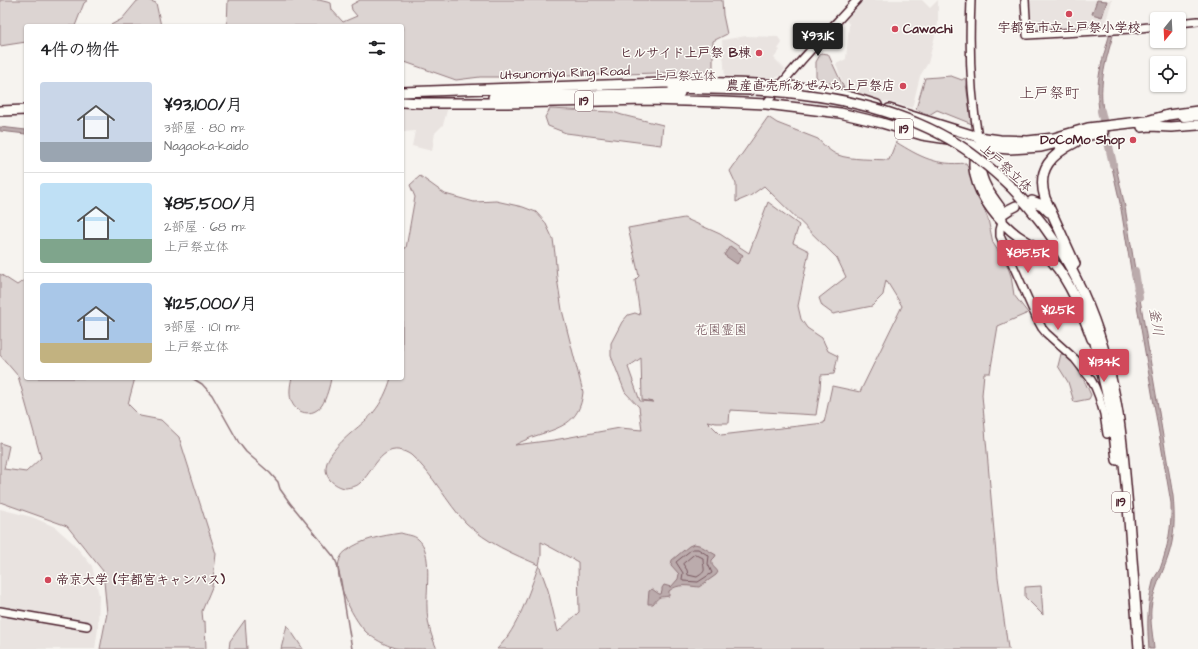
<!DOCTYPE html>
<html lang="ja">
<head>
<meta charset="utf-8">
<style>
  :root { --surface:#fff; --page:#f2f2f2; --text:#202124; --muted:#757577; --line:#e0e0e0; --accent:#d1495b }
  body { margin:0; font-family:"Architects Daughter","Klee One",sans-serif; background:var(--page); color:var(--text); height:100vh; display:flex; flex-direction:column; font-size:15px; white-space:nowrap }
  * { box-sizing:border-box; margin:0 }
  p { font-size:13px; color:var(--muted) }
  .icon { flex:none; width:22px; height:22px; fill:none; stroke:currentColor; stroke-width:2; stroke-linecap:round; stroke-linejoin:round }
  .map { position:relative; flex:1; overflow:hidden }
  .side { position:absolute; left:24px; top:24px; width:380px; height:356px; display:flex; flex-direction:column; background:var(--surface); border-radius:4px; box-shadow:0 1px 3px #0004 }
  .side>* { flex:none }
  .needle { width:26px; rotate:198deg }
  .fabs { position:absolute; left:1150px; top:12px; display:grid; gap:8px }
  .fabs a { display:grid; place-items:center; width:36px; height:36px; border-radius:4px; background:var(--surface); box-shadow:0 1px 3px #0004; font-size:20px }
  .price { position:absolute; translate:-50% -34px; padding:0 9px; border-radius:4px; background:var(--accent); color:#fff; font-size:13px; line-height:26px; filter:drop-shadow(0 1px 2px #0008) }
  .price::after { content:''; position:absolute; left:50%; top:24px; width:12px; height:9px; margin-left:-6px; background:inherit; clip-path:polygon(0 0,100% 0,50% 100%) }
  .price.current { background:#222; color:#fff }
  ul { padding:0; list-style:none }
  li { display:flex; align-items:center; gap:12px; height:100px; padding:0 16px }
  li+li { border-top:1px solid var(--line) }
  li span { display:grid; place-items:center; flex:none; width:112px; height:80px; border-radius:4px; color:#555 }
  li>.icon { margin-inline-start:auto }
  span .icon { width:48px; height:48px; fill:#fffc; stroke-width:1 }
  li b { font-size:17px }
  h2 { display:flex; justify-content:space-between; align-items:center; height:48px; padding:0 16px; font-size:17px }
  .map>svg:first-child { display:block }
  .built { fill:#e9e3e0 }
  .green { fill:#dcd4d2; stroke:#937a7e; fill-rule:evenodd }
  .water { fill:#bbabac; stroke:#8e7378 }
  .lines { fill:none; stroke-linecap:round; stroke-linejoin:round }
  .shore { stroke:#77575f; stroke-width:1 }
  .stream { stroke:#8e7378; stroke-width:1.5 }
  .river { stroke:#bbabac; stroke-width:8 }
  .tertiary-casing { stroke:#4a1f2b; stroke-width:10 }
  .primary-casing { stroke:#4a1f2b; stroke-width:11 }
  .trunk-casing { stroke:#4a1f2b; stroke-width:12 }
  .tertiary { stroke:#fdfcf7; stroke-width:7 }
  .primary { stroke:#fdfcf7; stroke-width:8 }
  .trunk { stroke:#fdfcf7; stroke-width:9 }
  .trunk-bridge-casing { stroke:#4a1f2b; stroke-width:12; stroke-linecap:butt }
  .trunk-bridge { stroke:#fdfcf7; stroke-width:9 }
  .poi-dot { fill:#d1495b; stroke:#fdfcf7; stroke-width:1.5 }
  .labels { text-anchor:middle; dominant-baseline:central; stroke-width:3; stroke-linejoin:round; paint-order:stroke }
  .shield { fill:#fdfcf7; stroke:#806168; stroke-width:1 }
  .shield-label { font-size:12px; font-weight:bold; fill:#4a1f2b }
  .poi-label { font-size:13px; font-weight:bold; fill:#4a1f2b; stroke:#fdfcf7; text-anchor:end }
  .street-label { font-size:13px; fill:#4a1f2b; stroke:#fdfcf7 }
  .park-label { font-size:13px; fill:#6e4c55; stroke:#fdfcf7 }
  .water-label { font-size:14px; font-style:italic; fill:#725058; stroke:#fdfcf7 }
  .quarter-label { font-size:15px; fill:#4a1f2b; stroke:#fdfcf7 }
</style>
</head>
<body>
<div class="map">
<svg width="1198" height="649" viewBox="0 0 1198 649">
  <rect width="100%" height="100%" fill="#f6f3ef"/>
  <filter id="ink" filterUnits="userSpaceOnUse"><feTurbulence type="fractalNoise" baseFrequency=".025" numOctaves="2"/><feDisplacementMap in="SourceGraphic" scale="8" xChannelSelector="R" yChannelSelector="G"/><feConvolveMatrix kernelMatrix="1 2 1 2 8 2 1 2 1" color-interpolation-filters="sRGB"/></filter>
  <g filter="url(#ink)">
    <!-- built -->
    <path class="built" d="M864,0H922L930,8L938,0V24L928,63L920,76L912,108L894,103L880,101L856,94L853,90L845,89L836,64L846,59L849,24L846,20Z
      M1030,0H1112L1104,28L1032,32Z
      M746,36L778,37L782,43L778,49L780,50L774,58L785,69L780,76L771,79L725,78L722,40Z
      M402,106L448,107L443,125L435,133L432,151L412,146L415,131L404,132L402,130Z
      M0,509L32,517L55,527L73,543L92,566L99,595L98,628L95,649H0Z"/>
    <!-- green -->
    <path class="green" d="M0,0H88L84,3L75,26H26V42L0,46Z
      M140,0H148L156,3L161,26H109L122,19L137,1Z
      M228,0H319L331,3L332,10L343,22L357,16L352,10L351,5L360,0H722L723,15L727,34L713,41V71L539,77H480L456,80L402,61V26H227Z
      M821,53L828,54L844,88L831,83L821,82L816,76V62Z
      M951,76L962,80L965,78L972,124L937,110L929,115L916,109L925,78Z
      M550,109L613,112L622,115L663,125L661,145L566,133L548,126L545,117Z
      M768,117L777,123L818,139C822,144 832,153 838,155C850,160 875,159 889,160L896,142C920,157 937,166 966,163L988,219L993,243L1007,265L1011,276L1014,295L1028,313L998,326L990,373H984L982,395L998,577L1008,648L1010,649H497C519,627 528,594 539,565C513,554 487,543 466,523C446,502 434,475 411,455C408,453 406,452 403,451C381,444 373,472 360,483C356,487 351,487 346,488C341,488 334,484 330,480C312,456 360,429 373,413C382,402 387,391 391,378H402V248H406L415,197L410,185L420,176L445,194L474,202L496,201L523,207L536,212L545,222L553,239L555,254L557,278L562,310L583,392C580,424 559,428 532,437C526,440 520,442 515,445L554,440L620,428L642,430L639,407L625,392L611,356V343L622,322L628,315L635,313L640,315L635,280L639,276L628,228L684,218L720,234L749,253L768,202L799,225L793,243L809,251L798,306L801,319L807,328L822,338L828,351L838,356L834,374L821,375L820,389L816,415L730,410L729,423H716L707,421L721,435L824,423L832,386L860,392L902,306L886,280L883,295L872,306L833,314L822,306L819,298L846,277L837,258L764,186L750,196L736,202V184L730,171ZM641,358L642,400L653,402L640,401L628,367ZM541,542L578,562L579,612L558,632L548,590L539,565L541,556Z
      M0,274L17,285L26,279V378H135L128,404L140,416L161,420L179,437L216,554L212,587L202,611L203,622L205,621L206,649H100L107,613L103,571L67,526L0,502V443L9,446L4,469L26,472L41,458L18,376L0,355Z
      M1065,353C1076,366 1084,379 1091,395L1089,399L1074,402L1068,382L1058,366L1061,354Z
      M292,378H331C330,385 326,399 322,405C313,418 295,414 291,400C289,394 290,384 292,378Z
      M401,533C406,535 414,535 418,539C433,551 426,590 427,607C427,622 431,636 437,649C427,649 403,649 395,648C385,645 374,639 366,632C352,618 329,572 342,555C343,553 345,552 346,551C362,539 381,536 401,533Z
      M1041,586L1043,615L1025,597V587Z
      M245,620L247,649H229L230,641Z
      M287,625L303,649H281Z"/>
    <!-- water -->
    <path class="water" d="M1097,0L1107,1L1102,17L1092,14Z
      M1114,32C1105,63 1097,88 1105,120H1101C1093,86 1101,65 1110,33Z
      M0,127L26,130V134L0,131Z
      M1113,153L1125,207L1137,282H1133L1120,203L1109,154Z
      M730,246L743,255L737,264L724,255Z
      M1138,287L1173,496C1175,517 1175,537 1168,557C1162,575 1153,590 1151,609C1150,622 1153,636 1154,649H1149C1147,625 1147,605 1153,582C1154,577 1158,573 1160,569C1168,547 1172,526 1171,503L1134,288Z
      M694,544L699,545L716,555L715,557L712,560C711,567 715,567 718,572L716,575L699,587C688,586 678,583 669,591V596C659,598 661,594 653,604H648V601L649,591L652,589L659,594H661L662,591V588L664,585L671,587L678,579L679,574L671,565L672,560L689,546Z"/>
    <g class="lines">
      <!-- shore -->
      <path class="shore" d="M694,549H698L709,556L708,564L712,573L698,582L683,581L682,579L683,573L676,562L691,550Z
        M695,554L703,558C703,571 708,570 697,577L688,575L687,570L683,564Z"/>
      <!-- stream -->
      <path class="stream" d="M192,378L202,384L212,395L239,443L246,452L270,473L278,482L280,489L290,503L334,557L337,564L341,582L352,649"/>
      <!-- river -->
      <path class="river" d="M1101,111L1113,164
        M1135,271L1139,297"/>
      <defs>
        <path id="tertiary" d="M971,0C969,46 970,92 978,137
          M1025,0L1027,35L1132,29L1157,26
          M1179,23L1198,21
          M766,104C793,67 826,34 857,0
          M1003,219L1000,230V236L1036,317L1042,328L1046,333L1075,359L1090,378L1095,387L1099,397L1104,414L1107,434
          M0,611L87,626"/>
        <path id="primary" d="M1184,117L1198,116"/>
        <path id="trunk" d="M673,88L750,90
          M402,92L692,82C731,83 774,83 812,89C834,92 856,98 877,105
          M493,97L680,93
          M402,102L423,103H508L648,100L722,102L766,104L840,113L882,123L922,135L955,140L975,146L1009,149L1041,147L1103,132
          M889,109L978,137L1000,140L1028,141L1054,138L1088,128L1147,121L1168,115L1198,111
          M0,111L26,110
          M1142,127L1150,126L1171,127L1198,125
          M980,142C984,150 980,158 980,166C981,185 994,199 1004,213L1010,209L1016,206
          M975,150C974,158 973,167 975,175C980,198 999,222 1018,236C1030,244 1042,250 1052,261C1071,283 1082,312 1092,339
          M1011,187C1073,251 1104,327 1118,414C1123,444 1125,476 1128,507C1132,554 1135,602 1139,649
          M1032,201L1042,205L1049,212
          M1075,264L1045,198C1036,169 1052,154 1076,142
          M1093,334L1112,416L1117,460"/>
      </defs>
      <!-- tertiary casing -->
      <use href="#tertiary" class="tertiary-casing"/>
      <!-- primary casing -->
      <use href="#primary" class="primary-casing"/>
      <!-- trunk casing -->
      <use href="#trunk" class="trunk-casing"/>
      <!-- tertiary -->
      <use href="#tertiary" class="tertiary"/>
      <!-- primary -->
      <use href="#primary" class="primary"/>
      <!-- trunk -->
      <use href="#trunk" class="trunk"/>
      <defs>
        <path id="trunk-bridge" d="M756,90C826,94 899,107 959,145C978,157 995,172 1011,187"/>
      </defs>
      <!-- trunk-bridge casing -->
      <use href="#trunk-bridge" class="trunk-bridge-casing"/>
      <!-- trunk-bridge -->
      <use href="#trunk-bridge" class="trunk-bridge"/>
    </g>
  </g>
  <!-- markers -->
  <g class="poi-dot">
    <circle cx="1069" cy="14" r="4"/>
    <circle cx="895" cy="29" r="4"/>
    <circle cx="759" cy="53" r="4"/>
    <circle cx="903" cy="86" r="4"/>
    <circle cx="1133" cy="140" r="4"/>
    <circle cx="48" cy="580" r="4"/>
  </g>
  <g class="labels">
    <!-- shield labels -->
    <g class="shield">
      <rect x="575" y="91" width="18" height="20" rx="3"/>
      <rect x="895" y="119" width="18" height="20" rx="3"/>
      <rect x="1112" y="492" width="18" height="20" rx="3"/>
    </g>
    <g class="shield-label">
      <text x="584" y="101">119</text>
      <text x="904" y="129">119</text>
      <text x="1121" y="502">119</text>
    </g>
    <!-- poi labels -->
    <g class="poi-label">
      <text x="1069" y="28" text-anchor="middle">宇都宮市立上戸祭小学校</text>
      <text x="903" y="29" text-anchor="start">Cawachi</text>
      <text x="751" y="53">ヒルサイド上戸祭 B棟</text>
      <text x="895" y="86">農産直売所あぜみち上戸祭店</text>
      <text x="1125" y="140">DoCoMo Shop</text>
      <text x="56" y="580" text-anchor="start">帝京大学 (宇都宮キャンパス)</text>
    </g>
    <!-- street labels -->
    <g class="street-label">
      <text transform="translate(565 73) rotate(-2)">Utsunomiya Ring Road</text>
      <text x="684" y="76">上戸祭立体</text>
      <text transform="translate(1006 168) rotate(42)">上戸祭立体</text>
    </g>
    <!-- park labels -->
    <g class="park-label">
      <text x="721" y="330">花園霊園</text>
    </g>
    <!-- water labels -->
    <g class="water-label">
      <text transform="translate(1156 322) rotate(81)">釜川</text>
    </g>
    <!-- quarter labels -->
    <g class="quarter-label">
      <text x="1049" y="93">上戸祭町</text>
    </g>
  </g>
</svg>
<div class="fabs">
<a><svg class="needle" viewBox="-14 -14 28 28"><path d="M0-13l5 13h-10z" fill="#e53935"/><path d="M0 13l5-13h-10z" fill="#757577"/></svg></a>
<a><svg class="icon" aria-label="locate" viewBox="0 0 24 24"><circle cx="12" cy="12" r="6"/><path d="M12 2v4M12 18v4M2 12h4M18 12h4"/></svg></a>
</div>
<b class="price current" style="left:818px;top:57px">¥93.1K</b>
<b class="price" style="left:1028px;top:274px">¥85.5K</b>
<b class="price" style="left:1058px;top:331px">¥125K</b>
<b class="price" style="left:1104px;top:383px">¥134K</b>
<section class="side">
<h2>4件の物件<svg class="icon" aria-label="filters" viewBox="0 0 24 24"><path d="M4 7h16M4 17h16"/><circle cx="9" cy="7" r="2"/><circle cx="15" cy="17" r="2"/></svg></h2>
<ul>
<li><span style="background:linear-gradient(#c9d6e8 75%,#9aa5b1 0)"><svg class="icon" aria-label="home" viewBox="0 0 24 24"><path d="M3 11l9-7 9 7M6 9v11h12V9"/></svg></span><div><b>¥93,100/月</b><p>3部屋 · 80 m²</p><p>Nagaoka-kaido</p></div></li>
<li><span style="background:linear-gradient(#bfe0f5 70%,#7fa58c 0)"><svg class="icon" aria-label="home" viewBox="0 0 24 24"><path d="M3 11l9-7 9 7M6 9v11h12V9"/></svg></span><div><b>¥85,500/月</b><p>2部屋 · 68 m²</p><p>上戸祭立体</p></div></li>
<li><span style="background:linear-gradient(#a9c7e8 75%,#c2b280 0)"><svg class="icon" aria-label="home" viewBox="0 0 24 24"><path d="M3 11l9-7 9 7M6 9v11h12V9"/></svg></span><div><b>¥125,000/月</b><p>3部屋 · 101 m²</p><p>上戸祭立体</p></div></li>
</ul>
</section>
</div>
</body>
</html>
